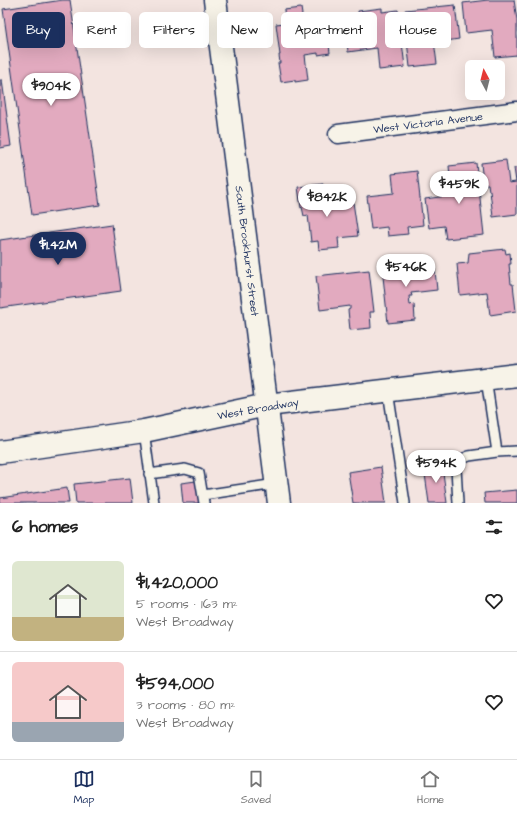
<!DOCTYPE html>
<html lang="en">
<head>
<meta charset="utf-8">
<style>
  :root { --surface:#fff; --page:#f6f6f6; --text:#222; --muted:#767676; --line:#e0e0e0; --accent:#1b2f5e }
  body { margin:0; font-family:"Architects Daughter",sans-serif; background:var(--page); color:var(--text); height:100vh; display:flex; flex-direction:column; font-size:15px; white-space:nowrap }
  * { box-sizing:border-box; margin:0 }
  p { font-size:13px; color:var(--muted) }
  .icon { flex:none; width:22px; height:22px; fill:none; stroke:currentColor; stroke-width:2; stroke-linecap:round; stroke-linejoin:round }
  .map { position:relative; height:503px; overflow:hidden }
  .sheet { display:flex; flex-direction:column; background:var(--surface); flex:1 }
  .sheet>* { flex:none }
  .banner { position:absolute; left:12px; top:12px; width:493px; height:36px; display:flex; gap:8px }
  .needle { width:26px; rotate:353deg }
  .fabs { position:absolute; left:465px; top:60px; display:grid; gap:8px }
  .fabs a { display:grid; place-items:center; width:40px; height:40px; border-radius:6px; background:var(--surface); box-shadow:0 4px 16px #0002; font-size:20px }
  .price { position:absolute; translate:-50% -34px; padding:0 9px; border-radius:14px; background:#fff; color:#222; font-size:13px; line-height:26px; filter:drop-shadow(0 1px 2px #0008) }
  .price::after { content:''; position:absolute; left:50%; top:24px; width:12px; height:9px; margin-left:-6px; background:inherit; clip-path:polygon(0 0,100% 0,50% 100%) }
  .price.current { background:var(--accent); color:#fff }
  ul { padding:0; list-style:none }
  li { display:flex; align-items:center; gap:12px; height:100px; padding:0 12px }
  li+li { border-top:1px solid var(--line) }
  li span { display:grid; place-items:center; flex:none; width:112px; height:80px; border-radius:6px; color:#555 }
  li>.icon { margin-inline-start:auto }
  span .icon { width:48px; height:48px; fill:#fffc; stroke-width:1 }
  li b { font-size:17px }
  h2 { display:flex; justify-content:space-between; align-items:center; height:48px; padding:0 12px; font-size:17px }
  .chip { padding:0 14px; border-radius:6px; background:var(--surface); box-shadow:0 4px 16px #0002; font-size:14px; line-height:36px }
  .chip.current { background:var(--accent); color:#fff }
  .tab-bar { display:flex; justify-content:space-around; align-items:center; height:56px; border-top:1px solid var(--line); background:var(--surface); font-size:11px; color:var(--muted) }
  .tab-bar a { display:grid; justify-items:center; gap:2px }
  .tab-bar .current { color:var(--accent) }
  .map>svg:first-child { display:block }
  .building { fill:#e2aabf; stroke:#1b2f5e }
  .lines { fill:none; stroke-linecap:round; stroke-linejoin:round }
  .lane-casing { stroke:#1b2f5e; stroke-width:12 }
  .street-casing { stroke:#1b2f5e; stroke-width:21 }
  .secondary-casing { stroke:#1b2f5e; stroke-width:25 }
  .primary-casing { stroke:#1b2f5e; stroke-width:25 }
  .lane { stroke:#f7f3e8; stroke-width:9 }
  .street { stroke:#f7f3e8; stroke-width:18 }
  .secondary { stroke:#f7f3e8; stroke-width:22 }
  .primary { stroke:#f7f3e8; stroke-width:22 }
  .labels { text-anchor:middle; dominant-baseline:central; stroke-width:3; stroke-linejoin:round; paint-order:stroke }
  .street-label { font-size:11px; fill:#1b2f5e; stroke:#f7f3e8 }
</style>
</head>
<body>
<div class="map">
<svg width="517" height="503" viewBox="0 0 517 503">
  <rect width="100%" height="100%" fill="#f3e4e0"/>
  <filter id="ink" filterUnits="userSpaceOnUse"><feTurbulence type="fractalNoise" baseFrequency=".025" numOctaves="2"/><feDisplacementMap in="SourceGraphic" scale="8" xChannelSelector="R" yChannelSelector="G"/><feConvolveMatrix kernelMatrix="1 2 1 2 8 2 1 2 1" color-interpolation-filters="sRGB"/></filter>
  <g filter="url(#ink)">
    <!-- building -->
    <path class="building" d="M63,0H70L100,205L32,215L3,9Z
      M488,0H514L517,20V55L495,57L492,30L466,33L463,3Z
      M455,5L459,39L446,41V39L434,41L437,64L410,67L407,41H409L405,10Z
      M301,8L303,21L326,18L330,53L318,55V53L305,55L308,80L295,82V80L281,82L278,63H280L279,55H280L276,24L285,23L284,10Z
      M382,8V12L398,10L405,67L379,70L377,48L348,52L345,21L359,20L358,11Z
      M0,80H2L11,146L0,148Z
      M506,160L509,183L516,182L514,168H517V214L493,217L490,191H489L488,184H483L481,163Z
      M476,163L478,183L481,182V188L479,189L484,235L446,239L444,226L429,228L425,199L454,195L453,186H451L449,166Z
      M417,171L423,225L407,227L408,234L388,236L387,227L371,229L367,196L394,193L392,174Z
      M323,184L326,206L353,202L358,236L338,238L339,248L319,250L318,241L311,242L308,215L304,216L302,207L301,208L298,187Z
      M112,224L121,291L0,308V240Z
      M505,249L506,254L510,253L511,264H509L511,284H513L516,311L490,315L487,292L460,295L457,264L468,263L469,253Z
      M434,261L437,290L411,293L412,296H409L410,305L414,304L415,320L388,323L382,267Z
      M369,270L374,312H370L371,328L350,330L348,310L350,309V306L320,310L316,276Z
      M442,465L447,503H429L424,467Z
      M381,467L386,503H353L348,472Z
      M130,478L133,503H76L74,484Z
      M196,481L199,503H183L181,483Z
      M67,488L69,503H0V498Z
      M517,490V503H485L484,493Z"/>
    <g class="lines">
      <defs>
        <path id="lane" d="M388,391L405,503
          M144,431L154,503
          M497,452L517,451
          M149,474L185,469L199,473L204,503
          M203,495L276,484
          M458,503L456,468L462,459L469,456L497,452L486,379"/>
        <path id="street" d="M338,134L517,111"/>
        <path id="secondary" d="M0,452L144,431L267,405L517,375"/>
        <path id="primary" d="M215,0L279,503"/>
      </defs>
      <!-- lane casing -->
      <use href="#lane" class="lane-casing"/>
      <!-- street casing -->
      <use href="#street" class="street-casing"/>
      <!-- secondary casing -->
      <use href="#secondary" class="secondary-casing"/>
      <!-- primary casing -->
      <use href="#primary" class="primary-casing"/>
      <!-- lane -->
      <use href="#lane" class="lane"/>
      <!-- street -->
      <use href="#street" class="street"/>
      <!-- secondary -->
      <use href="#secondary" class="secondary"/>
      <!-- primary -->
      <use href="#primary" class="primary"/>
    </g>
  </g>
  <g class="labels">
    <!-- street labels -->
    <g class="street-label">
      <text transform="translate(428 123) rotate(-7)">West Victoria Avenue</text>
      <text transform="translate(247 251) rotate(83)">South Brookhurst Street</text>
      <text transform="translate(258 409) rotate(-10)">West Broadway</text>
    </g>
  </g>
</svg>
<div class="fabs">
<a><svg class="needle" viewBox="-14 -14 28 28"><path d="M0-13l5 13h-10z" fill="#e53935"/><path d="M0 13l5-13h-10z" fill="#767676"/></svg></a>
</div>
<b class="price" style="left:51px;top:107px">$904K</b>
<b class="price" style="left:459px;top:205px">$459K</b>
<b class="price" style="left:327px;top:218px">$842K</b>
<b class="price current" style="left:58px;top:266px">$1.42M</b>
<b class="price" style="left:406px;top:288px">$546K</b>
<b class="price" style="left:436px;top:484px">$594K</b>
<div class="banner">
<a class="chip current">Buy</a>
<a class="chip">Rent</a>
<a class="chip">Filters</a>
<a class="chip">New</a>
<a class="chip">Apartment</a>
<a class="chip">House</a>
</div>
</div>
<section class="sheet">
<h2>6 homes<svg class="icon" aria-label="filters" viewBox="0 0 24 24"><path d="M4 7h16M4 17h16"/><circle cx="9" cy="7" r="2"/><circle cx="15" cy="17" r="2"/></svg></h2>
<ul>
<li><span style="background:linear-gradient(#dfe7d0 70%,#c2b280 0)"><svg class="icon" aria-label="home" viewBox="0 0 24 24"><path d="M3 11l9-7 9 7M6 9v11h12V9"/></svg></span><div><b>$1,420,000</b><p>5 rooms · 163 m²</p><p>West Broadway</p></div><svg class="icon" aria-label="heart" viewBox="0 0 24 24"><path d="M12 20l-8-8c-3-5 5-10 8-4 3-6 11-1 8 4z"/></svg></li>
<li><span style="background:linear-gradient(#f6c9c9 75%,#9aa5b1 0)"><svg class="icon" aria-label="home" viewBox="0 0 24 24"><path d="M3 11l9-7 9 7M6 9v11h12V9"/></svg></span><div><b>$594,000</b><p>3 rooms · 80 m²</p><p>West Broadway</p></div><svg class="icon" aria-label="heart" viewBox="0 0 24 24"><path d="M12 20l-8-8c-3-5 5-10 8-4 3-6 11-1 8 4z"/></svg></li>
</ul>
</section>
<nav class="tab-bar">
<a class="current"><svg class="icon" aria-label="map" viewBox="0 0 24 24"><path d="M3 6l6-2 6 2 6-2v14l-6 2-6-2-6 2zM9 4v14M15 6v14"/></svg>Map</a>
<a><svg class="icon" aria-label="saved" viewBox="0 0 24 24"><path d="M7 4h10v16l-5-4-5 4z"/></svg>Saved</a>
<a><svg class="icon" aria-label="home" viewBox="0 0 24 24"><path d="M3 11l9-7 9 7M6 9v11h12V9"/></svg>Home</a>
</nav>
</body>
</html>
